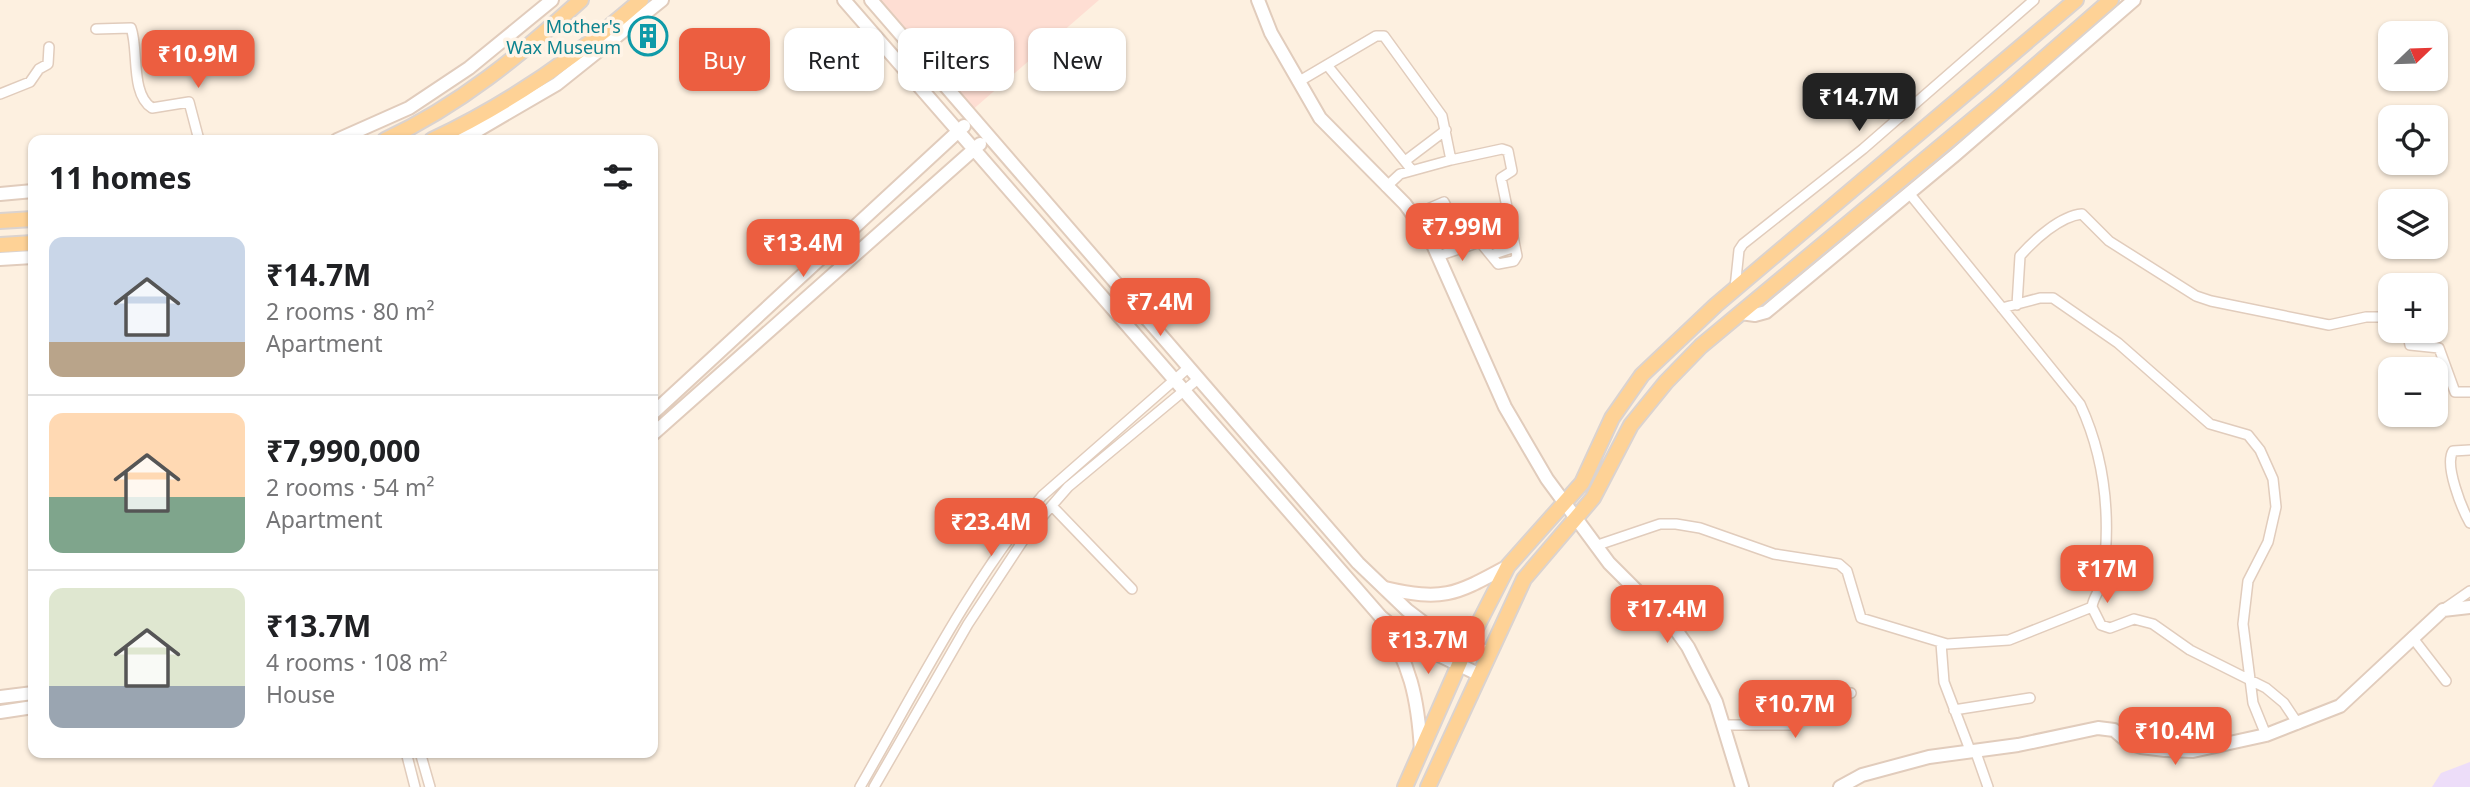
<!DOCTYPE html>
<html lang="en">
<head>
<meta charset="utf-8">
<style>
  :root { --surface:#fff; --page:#f2f2f2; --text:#202124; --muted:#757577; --line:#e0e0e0; --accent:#ec5e40 }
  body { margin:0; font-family:"Noto Sans",sans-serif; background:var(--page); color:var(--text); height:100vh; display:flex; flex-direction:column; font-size:26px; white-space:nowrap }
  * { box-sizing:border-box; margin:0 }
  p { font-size:23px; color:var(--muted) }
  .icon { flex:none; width:38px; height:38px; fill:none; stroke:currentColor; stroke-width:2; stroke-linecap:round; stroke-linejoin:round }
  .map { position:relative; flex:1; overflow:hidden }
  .panel { position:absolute; left:28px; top:135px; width:630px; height:623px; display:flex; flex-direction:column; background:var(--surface); border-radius:14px; box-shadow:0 2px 5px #0004 }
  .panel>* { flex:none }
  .top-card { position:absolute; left:679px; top:28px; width:665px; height:63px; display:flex; gap:14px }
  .needle { width:46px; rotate:67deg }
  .buttons { position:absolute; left:2378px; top:21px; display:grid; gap:14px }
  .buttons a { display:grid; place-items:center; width:70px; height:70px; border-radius:14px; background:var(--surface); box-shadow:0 2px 5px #0004; font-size:35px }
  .price { position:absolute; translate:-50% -60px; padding:0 16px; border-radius:14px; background:var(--accent); color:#fff; font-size:23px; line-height:46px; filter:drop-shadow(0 2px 4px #0008) }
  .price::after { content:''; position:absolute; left:50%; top:42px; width:21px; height:16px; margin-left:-10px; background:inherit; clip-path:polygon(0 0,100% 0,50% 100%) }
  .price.selected { background:#222; color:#fff }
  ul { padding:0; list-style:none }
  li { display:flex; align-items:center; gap:21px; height:175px; padding:0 21px }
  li+li { border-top:2px solid var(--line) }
  li span { display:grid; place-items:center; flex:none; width:196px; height:140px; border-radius:14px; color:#555 }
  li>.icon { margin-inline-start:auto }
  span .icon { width:84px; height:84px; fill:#fffc; stroke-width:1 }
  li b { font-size:30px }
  h2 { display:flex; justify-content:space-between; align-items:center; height:84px; padding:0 21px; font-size:30px }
  .chip { padding:0 24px; border-radius:14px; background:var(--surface); box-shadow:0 2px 5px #0004; font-size:24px; line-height:63px }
  .chip.selected { background:var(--accent); color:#fff }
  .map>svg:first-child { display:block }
  .commercial { fill:#feded3 }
  .education { fill:#edddf9 }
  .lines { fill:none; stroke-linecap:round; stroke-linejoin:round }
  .minor-casing { stroke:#e1ccbc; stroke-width:12 }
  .tertiary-casing { stroke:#e1ccbc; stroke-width:16 }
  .secondary-casing { stroke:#e8cebb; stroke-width:16 }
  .primary-casing { stroke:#dbd3cf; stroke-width:18 }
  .minor { stroke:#fff; stroke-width:9 }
  .tertiary { stroke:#fff; stroke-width:12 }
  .secondary { stroke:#fff; stroke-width:12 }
  .primary { stroke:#fed296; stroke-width:14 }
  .labels { text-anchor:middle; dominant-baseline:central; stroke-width:7; stroke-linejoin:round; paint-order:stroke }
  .culture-label { font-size:18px; fill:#0d838f; stroke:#fff4e7; text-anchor:end }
</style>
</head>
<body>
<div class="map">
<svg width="2470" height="787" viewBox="0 0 2470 787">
  <rect width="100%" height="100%" fill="#fdf0e0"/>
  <!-- commercial -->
  <path class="commercial" d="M872,0H1099L970,112Z"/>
  <!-- education -->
  <path class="education" d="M2470,762V787H2432L2441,773Z"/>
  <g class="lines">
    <defs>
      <path id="minor" d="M96,29L131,28C139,49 130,94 152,108L189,102L199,140
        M1327,65L1411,169
        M1298,82L1376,36H1384L1442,116L1451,160L1400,174L1386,187
        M0,94L30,82L39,69L48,64L49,47
        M1405,161L1446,130
        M1909,193L2080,404C2106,460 2111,517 2103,577C2102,588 2093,597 2092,607L2101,625L2110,628L2134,619L2153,624L2190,650L2266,688L2284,703L2298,724
        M1414,215L1444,202L1466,245
        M1491,255L1515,247
        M1438,256L1480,242L1498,264L1514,261L1517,256L1501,178L1512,171L1508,151L1502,149L1451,160
        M1735,288L1739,250L1743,244L1863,149L2034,0
        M2017,305L2020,256C2034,240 2060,216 2082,214L2109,241L2196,296L2211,301L2329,325L2366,317H2390
        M2002,308L2040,298H2053L2118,343L2210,424L2248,435L2260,450L2273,479L2276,507L2268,542L2248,581L2243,624L2253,703L2266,735
        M2407,331L2410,345L2439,348L2455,392H2470
        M2470,450L2453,451C2444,465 2462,509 2470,523
        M1052,506L1132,589
        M1595,546L1660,524H1676L1700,528L1774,554L1839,564L1847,571L1861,618L1947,644L2009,640L2092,607
        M2447,607L2470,591
        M2412,637L2446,681
        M1941,643L1944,682L1970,750
        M1954,710L2030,698
        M1724,725H1792L1798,707L1821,708L1826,696L1851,693
        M1975,750L1988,787
        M406,752L415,787
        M420,752L430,787
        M860,787C917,688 969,584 1042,496L1188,368
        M874,787L968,624L1028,533L1068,487L1198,379"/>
      <path id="tertiary" d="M844,0L1381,617L1412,642L1478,674
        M871,0L1358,563L1407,610L1428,626L1488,653
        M1258,0L1271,33L1320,118L1405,204L1430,238L1505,407L1547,479L1609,563L1676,630L1688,647L1716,702L1742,787
        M337,140L409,108L469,68L552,0
        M461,140L557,84L662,0
        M0,194L33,191
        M0,259L33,257
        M1741,313L1755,315L1766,312L1955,155L2134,0
        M653,413L964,126
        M653,434L980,144
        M0,697L33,693
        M0,712L33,707
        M1840,787L1862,775L1929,757L2018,745L2098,728L2114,730L2129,743L2141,747L2165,750L2193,751L2266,735L2340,706L2443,610L2470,607"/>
      <path id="secondary" d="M1385,588C1445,602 1456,594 1508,566
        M1381,617C1410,664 1418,697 1421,751"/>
      <path id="primary" d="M385,140C460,105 520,55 581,0
        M432,140C507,105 579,55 641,0
        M0,221L33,219
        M0,245L33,243
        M1405,787L1468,644L1508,566L1582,483L1612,418L1642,375L1716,305L2076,0
        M1428,787L1524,579L1593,498L1631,425L1666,382L1701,346L1993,103L2111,0"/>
    </defs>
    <!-- minor casing -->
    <use href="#minor" class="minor-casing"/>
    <!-- tertiary casing -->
    <use href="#tertiary" class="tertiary-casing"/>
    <!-- secondary casing -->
    <use href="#secondary" class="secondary-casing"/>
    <!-- primary casing -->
    <use href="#primary" class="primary-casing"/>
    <!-- minor -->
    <use href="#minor" class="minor"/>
    <!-- tertiary -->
    <use href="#tertiary" class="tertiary"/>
    <!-- secondary -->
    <use href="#secondary" class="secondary"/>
    <!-- primary -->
    <use href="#primary" class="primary"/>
  </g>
  <!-- icons -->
  <defs>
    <symbol id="building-ring" viewBox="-11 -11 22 22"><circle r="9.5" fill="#fff4e7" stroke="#0f9aa8" stroke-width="1.5"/><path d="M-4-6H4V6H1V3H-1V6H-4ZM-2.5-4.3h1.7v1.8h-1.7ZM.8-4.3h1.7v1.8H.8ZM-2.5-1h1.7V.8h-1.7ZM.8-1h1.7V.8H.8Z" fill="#0f9aa8"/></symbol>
  </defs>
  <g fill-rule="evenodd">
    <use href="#building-ring" x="626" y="14" width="44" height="44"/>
  </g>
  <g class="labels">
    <!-- culture labels -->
    <g class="culture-label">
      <text x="621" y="26">Mother's<tspan x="621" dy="21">Wax Museum</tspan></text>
    </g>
  </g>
</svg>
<div class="buttons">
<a><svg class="needle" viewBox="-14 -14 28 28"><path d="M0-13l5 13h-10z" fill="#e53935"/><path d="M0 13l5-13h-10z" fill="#757577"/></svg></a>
<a><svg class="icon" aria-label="locate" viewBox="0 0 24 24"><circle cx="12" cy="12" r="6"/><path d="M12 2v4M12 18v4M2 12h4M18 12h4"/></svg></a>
<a><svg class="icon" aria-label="layers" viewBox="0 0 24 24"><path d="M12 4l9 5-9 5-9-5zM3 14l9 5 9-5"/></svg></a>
<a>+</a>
<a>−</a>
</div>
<b class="price" style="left:198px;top:90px">₹10.9M</b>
<b class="price selected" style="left:1859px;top:133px">₹14.7M</b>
<b class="price" style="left:1462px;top:263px">₹7.99M</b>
<b class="price" style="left:803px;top:279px">₹13.4M</b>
<b class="price" style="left:1160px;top:338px">₹7.4M</b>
<b class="price" style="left:991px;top:558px">₹23.4M</b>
<b class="price" style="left:2107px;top:605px">₹17M</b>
<b class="price" style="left:1667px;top:645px">₹17.4M</b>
<b class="price" style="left:1428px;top:676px">₹13.7M</b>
<b class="price" style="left:1795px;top:740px">₹10.7M</b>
<b class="price" style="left:2175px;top:767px">₹10.4M</b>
<div class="top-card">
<a class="chip selected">Buy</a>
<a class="chip">Rent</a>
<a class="chip">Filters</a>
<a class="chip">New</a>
</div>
<section class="panel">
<h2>11 homes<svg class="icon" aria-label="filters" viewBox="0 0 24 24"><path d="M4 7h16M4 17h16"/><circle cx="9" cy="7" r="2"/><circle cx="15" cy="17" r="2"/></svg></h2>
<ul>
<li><span style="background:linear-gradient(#c9d6e8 75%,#b9a48a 0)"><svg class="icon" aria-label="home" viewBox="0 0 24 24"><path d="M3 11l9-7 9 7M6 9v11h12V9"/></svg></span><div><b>₹14.7M</b><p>2 rooms · 80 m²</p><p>Apartment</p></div></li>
<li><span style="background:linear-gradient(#ffd9b3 60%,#7fa58c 0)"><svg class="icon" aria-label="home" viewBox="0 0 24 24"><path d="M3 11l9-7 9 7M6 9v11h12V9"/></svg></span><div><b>₹7,990,000</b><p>2 rooms · 54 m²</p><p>Apartment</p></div></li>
<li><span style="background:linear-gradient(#dfe7d0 70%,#9aa5b1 0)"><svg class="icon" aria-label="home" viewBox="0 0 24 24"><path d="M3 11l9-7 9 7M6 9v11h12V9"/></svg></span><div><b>₹13.7M</b><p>4 rooms · 108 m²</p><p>House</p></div></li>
</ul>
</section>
</div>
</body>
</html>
